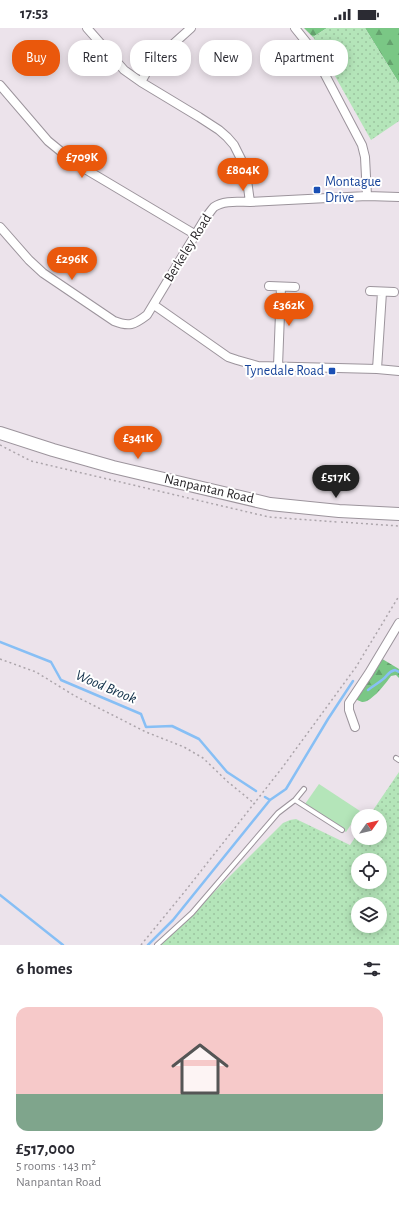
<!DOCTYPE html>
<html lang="en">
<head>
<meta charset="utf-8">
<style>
  :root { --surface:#fff; --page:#f7f7f7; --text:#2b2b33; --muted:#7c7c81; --accent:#ea580c }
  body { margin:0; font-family:"Alegreya Sans",sans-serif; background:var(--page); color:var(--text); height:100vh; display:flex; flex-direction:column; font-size:15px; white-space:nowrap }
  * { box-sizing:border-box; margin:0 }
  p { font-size:13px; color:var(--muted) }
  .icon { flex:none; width:22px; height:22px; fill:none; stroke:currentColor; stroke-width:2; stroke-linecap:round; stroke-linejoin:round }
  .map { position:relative; height:917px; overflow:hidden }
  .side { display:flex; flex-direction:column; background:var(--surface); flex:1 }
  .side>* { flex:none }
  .banner { position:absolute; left:12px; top:12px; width:375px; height:36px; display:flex; gap:8px }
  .needle { width:26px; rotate:56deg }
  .tools { position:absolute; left:351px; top:781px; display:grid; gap:8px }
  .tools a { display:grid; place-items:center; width:36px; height:36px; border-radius:50%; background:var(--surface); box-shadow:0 2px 10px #0003; font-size:20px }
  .price { position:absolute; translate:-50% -34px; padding:0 9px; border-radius:14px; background:var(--accent); color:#fff; font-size:13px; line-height:26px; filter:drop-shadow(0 1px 2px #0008) }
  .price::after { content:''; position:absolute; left:50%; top:24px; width:12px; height:9px; margin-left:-6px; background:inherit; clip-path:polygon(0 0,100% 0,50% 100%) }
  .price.on { background:#222; color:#fff }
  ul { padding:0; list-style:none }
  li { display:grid; align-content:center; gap:8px; height:212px; padding:0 16px }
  li span { display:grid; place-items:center; height:124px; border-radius:12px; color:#555 }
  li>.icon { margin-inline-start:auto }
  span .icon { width:72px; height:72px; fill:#fffc; stroke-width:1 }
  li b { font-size:17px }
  h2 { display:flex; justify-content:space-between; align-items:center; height:48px; padding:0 16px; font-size:17px }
  .tag { padding:0 14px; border-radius:16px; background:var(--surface); box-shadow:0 2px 10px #0003; font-size:14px; line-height:36px }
  .tag.on { background:var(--accent); color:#fff }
  .status { display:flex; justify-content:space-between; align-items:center; height:28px; padding:0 20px; background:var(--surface); direction:ltr }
  .status svg { height:11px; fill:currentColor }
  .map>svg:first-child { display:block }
  .grass { fill:#b4e5b9 }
  .forest { fill:url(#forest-firs) }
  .park { fill:url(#park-dots); fill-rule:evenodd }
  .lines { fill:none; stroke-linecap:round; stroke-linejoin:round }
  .stream { stroke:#87bff5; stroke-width:2.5 }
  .lane-casing { stroke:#9c949c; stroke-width:6 }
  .street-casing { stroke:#9c949c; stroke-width:10 }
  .secondary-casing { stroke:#9c949c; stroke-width:14 }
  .path { stroke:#aca5ab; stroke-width:1.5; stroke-dasharray:2 3; stroke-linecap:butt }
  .lane { stroke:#fff; stroke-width:4 }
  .street { stroke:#fff; stroke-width:8 }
  .secondary { stroke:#fff; stroke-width:12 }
  .transit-dot { fill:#1a4fb4; stroke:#fff; stroke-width:1.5 }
  .labels { text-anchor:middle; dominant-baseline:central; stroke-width:4; stroke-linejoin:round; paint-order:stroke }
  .transit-label { font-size:14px; fill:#164399; stroke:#fff; text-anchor:start }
  .street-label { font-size:14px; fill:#272427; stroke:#fff }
  .water-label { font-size:15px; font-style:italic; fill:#0d2c46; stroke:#fff }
</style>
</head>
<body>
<div class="status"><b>17:53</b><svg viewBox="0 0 49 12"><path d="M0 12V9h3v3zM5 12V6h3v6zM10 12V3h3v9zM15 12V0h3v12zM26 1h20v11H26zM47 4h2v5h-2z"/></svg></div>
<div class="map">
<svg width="399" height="917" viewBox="0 0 399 917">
  <defs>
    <pattern id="forest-firs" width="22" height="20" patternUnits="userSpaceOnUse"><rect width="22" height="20" fill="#7ac785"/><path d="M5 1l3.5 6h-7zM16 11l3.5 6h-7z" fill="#64a16d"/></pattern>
    <pattern id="park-dots" width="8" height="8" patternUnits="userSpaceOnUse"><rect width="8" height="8" fill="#b4e5b9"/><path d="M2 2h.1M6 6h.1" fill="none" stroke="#9bc49f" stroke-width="1.8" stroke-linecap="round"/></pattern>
  </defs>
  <rect width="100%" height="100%" fill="#ece3eb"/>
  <!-- grass -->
  <path class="grass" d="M319,756L360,783L346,804L305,776Z"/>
  <!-- forest -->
  <path class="forest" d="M304,0H327L313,9Z
    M365,0H399V55Z
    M379,629L399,641V650L396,647L391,648C386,655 371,675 362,674C359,673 355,671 353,669Z"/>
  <!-- park -->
  <path class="park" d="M327,0H365L399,55V93L371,112L313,9Z
    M399,744V917H161L283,795L290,792L296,791L350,817L358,805V810H380V788H369ZM358,832H380V854H358ZM358,876H380V898H358Z"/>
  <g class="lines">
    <!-- stream -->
    <path class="stream" d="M0,614L51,634L61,652L141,686L146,699L172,698L199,711L227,744L256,763
      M368,662C373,658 377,656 382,652C388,648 387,644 395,642L399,644
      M265,769L270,772L286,761L328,691L353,653
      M0,867L63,917
      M148,917L173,892L270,772"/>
    <defs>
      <path id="lane" d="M396,730L399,732
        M295,772L342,802
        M157,917L192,885L278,785L295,772L304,761"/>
      <path id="street" d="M87,0L124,42L141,54L199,89L219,102L227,109L234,117L241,131L246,145L250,174
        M295,0L311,20L362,117L365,129L367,168
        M141,54L151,36L191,0
        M0,57L48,113L75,135L196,207
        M0,199L29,232L43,245L114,293C129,299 134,297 147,287L206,189C209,186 211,182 214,179C224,172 238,174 250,174L367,168L399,169
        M269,258L295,259
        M370,263L394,264
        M154,277L228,329L237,332L258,338L377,341L399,343
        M278,338L281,259
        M377,341L382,264
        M355,699L349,682V675L369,645L399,595"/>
      <path id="secondary" d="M0,405L53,422L113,439L270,476L339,483L399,486"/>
    </defs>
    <!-- lane casing -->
    <use href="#lane" class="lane-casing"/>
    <!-- street casing -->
    <use href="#street" class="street-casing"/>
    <!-- secondary casing -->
    <use href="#secondary" class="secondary-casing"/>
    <!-- path -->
    <path class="path" d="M0,417L31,433L269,489L337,494
      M341,494L399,498
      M0,631L36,644L75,668L146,704L184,719L203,730L228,754L255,776
      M141,917L186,862L282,740L356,639L399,568"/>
    <!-- lane -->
    <use href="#lane" class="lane"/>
    <!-- street -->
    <use href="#street" class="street"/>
    <!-- secondary -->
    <use href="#secondary" class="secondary"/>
  </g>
  <!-- markers -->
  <g class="transit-dot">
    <rect x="313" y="158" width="8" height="8" rx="2"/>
    <rect x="328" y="339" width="8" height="8" rx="2"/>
  </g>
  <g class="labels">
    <!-- transit labels -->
    <g class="transit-label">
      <text x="325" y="154">Montague<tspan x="325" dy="16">Drive</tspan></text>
      <text x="324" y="343" text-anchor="end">Tynedale Road</text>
    </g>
    <!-- street labels -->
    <g class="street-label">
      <text transform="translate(188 220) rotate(-58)">Berkeley Road</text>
      <text transform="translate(209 461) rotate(13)">Nanpantan Road</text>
    </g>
    <!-- water labels -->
    <g class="water-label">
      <text transform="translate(106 659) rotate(23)">Wood Brook</text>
    </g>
  </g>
</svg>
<div class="tools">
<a><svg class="needle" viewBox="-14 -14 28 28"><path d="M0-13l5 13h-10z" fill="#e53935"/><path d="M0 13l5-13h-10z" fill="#7c7c81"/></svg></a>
<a><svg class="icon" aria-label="locate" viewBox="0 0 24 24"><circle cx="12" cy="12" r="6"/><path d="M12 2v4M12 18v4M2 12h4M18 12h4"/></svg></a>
<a><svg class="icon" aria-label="layers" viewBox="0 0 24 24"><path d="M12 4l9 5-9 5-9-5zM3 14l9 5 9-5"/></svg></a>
</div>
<b class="price" style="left:82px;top:151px">£709K</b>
<b class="price" style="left:243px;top:164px">£804K</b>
<b class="price" style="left:72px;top:253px">£296K</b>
<b class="price" style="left:289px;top:299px">£362K</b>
<b class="price" style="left:138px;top:432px">£341K</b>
<b class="price on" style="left:336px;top:471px">£517K</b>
<div class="banner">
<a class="tag on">Buy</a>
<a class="tag">Rent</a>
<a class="tag">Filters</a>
<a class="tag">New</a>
<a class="tag">Apartment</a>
</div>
</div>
<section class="side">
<h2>6 homes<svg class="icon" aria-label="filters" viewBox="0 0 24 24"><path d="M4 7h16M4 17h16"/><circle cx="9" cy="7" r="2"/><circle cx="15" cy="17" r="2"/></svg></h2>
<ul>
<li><span style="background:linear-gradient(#f6c9c9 70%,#7fa58c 0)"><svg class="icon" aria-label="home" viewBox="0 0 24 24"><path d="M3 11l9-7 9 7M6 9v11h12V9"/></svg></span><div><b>£517,000</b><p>5 rooms · 143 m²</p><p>Nanpantan Road</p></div></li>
</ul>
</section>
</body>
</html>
